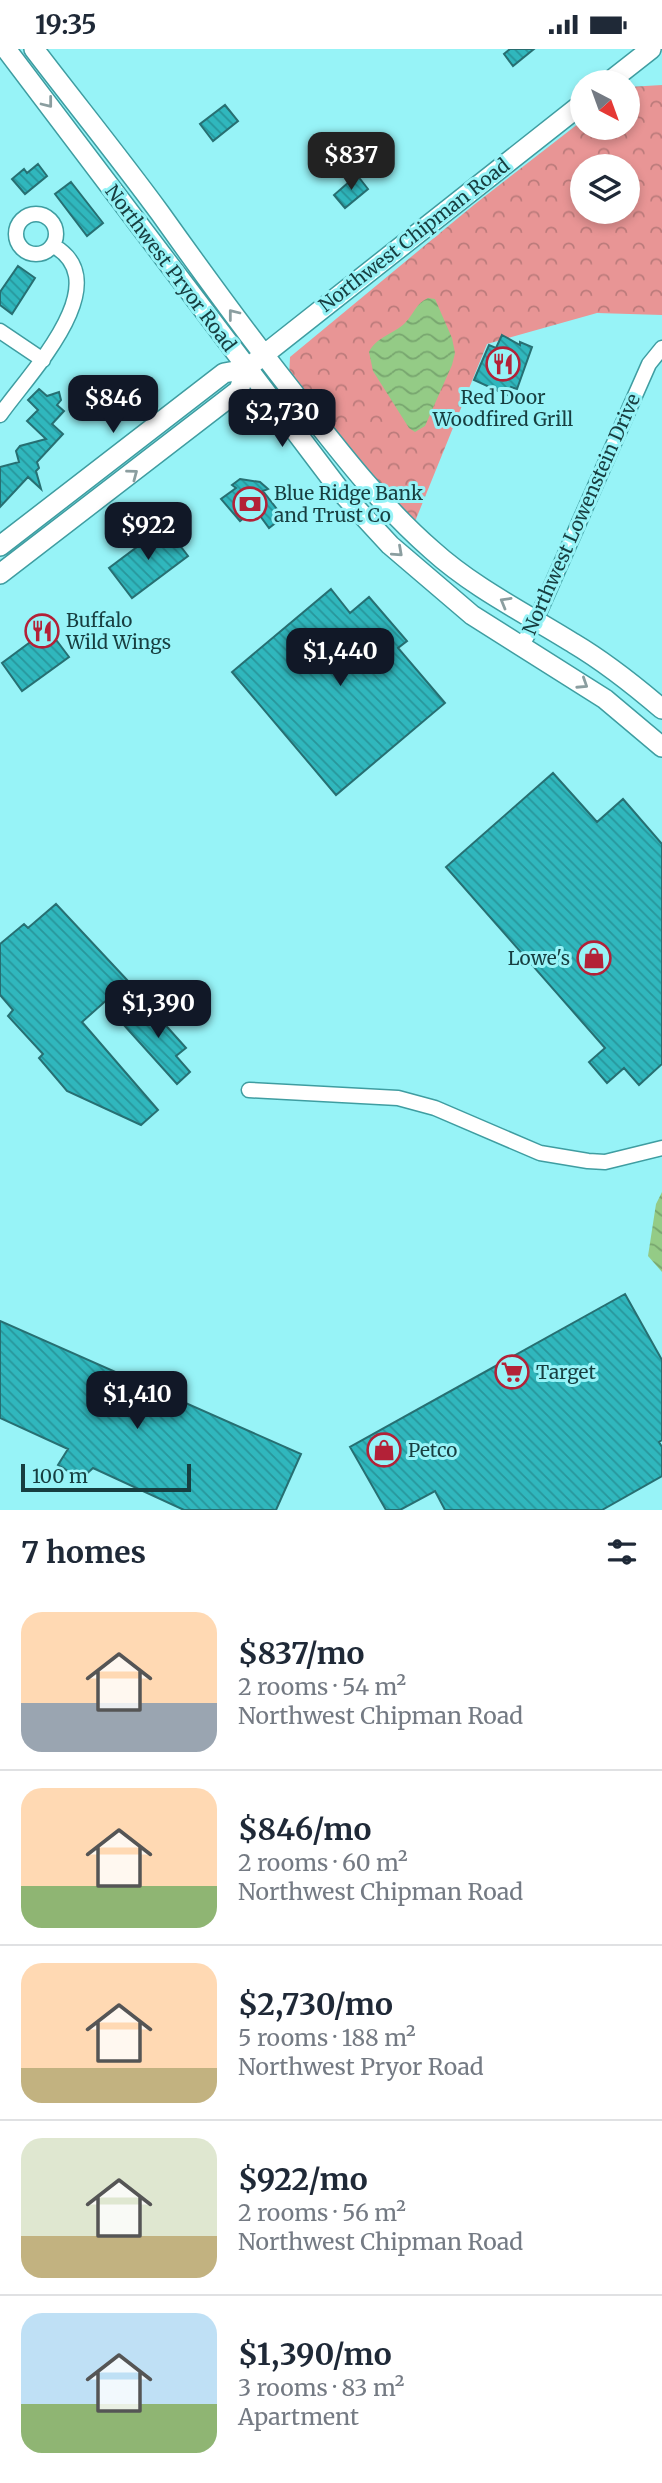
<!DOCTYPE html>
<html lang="en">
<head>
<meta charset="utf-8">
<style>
  :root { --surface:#fff; --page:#f6f6f7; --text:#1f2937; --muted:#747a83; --line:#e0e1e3; --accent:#111827 }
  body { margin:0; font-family:Merriweather,serif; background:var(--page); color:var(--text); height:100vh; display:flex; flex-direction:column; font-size:26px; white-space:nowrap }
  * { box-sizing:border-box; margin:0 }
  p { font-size:23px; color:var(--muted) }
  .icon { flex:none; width:38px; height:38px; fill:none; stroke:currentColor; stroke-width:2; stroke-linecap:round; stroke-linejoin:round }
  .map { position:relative; height:1461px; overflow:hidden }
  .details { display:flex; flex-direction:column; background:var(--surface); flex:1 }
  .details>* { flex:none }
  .needle { width:46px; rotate:139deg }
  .fabs { position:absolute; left:570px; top:21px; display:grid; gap:14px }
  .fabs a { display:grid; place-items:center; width:70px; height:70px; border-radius:50%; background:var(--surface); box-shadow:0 4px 10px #0003; font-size:35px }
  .scale { position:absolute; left:21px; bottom:18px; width:170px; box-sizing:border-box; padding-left:7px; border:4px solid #173e40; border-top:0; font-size:19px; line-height:24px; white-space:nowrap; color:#173e40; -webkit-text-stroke:5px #97f3f7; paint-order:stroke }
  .price { position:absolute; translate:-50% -60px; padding:0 16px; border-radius:14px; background:var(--accent); color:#fff; font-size:23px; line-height:46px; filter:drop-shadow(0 2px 4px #0008) }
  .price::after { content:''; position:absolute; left:50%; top:42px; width:21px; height:16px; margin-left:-10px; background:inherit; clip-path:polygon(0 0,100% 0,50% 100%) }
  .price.active { background:#222; color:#fff }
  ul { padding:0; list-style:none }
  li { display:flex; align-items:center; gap:21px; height:175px; padding:0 21px }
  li+li { border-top:2px solid var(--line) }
  li span { display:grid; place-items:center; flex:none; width:196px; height:140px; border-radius:21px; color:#555 }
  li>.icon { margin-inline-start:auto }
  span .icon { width:84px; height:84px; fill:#fffc; stroke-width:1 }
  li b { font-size:30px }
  h2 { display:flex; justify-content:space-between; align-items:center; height:84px; padding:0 21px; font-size:30px }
  .status { display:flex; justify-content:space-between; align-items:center; height:49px; padding:0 35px; background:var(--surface); direction:ltr }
  .status svg { height:19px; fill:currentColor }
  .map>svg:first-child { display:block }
  .park { fill:url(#park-crowns); fill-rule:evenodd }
  .water { fill:url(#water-waves) }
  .building { fill:url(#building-back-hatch); stroke:#276f72; stroke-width:2 }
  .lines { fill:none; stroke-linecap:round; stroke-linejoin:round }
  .street-casing { stroke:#3f9da1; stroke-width:17 }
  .secondary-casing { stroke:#3f9da1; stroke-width:22 }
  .street { stroke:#fff; stroke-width:14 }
  .secondary { stroke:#fff; stroke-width:19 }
  .oneway { stroke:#8b9ea0 }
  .labels { text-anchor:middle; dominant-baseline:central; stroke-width:6; stroke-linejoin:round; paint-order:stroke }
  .street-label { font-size:19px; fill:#173e40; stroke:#97f3f7 }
  .poi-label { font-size:19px; fill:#173e40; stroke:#97f3f7; text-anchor:start }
</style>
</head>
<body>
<div class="status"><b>19:35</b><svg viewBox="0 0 49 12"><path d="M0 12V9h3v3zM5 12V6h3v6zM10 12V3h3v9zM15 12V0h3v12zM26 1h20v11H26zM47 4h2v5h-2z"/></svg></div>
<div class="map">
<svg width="662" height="1461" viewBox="0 0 662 1461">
  <defs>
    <pattern id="park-crowns" width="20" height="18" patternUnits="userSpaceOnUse" patternTransform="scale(1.75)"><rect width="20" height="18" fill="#e89595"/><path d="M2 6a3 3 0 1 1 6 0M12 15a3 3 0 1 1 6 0" fill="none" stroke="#bb7b7b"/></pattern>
    <pattern id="water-waves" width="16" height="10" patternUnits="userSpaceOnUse" patternTransform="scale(1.75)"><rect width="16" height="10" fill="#94cb86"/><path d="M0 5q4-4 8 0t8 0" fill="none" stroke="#78a66f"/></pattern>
    <pattern id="building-back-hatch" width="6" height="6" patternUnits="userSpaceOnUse" patternTransform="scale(1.75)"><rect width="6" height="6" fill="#30b7bd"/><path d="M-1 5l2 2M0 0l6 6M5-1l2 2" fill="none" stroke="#28969b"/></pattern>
  </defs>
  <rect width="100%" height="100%" fill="#97f3f7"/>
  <!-- park -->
  <path class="park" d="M662,36V266L597,264L487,295L414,475L385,446L289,328L290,308L475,155L583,71V79H628V38ZM583,117H628V163H583Z"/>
  <!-- water -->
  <path class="water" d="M428,249L435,250L452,289L455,304L452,316L425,377L415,383L409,379L373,322L369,303C376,288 394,285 405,274C414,265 416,254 428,249Z
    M662,1143V1223L648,1207L656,1155Z"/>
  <!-- building -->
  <path class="building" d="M510,0H534L513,17L504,5Z
    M225,56L238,72L213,92L200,75Z
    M38,115L47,127L25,145L12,130L24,120L27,124Z
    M357,126L368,140L345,159L334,146Z
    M71,133L103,174L87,187L55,145Z
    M18,217L35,229L12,265L0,256V243Z
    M502,286L520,296V293L532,298L517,340L511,338L507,346L474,331L489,296L496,299Z
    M39,340L47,347L59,343L61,351L57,356L64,362L52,375L63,385L37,413L39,419L36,422L41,440L28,428L0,458V418L19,413L16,402L20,397L46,390L27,372L38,361L28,351Z
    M240,430L260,433L268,440L263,442L283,468L269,479L255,460L240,472L221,450L236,439L232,436Z
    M165,477L188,507L132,549L109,519Z
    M331,540L350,564L369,548L407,592L398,599L445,654L336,746L232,623Z
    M48,580L69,608L22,642L2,614Z
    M553,724L597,773L623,750L662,795V1015L639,1036L624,1019L607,1034L589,1013L605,999L446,818Z
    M56,855L128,932L82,973L158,1061L141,1076L67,1042L39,1009L43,1005L8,967L13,961L0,946V895L24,875L28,879Z
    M150,951L164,966L160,970L186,999L176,1007L190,1023L177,1035L123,975Z
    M625,1245L662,1311V1391L659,1393L662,1398V1427L602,1461H445L435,1442L400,1461H386L350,1398Z
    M0,1272L301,1405L276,1461H184L93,1419L81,1430L58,1416L68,1400L0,1369Z"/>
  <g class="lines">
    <defs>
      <path id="street" d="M16 185a20 20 0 1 1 40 0a20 20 0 1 1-40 0Z
        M0,282L43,311
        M0,366C26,328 119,235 54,197
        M522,596L536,571L649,315L662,299
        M249,1041L398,1049L435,1059L540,1104L588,1112L605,1113L662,1099"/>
      <path id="secondary" d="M6,0L342,444L390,496L472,566L605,650L662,698
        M34,0C76,55 119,108 160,164C202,223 244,281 289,338C334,395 377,453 432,501C474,539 525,564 573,594C605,613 634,636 662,660
        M609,33L651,0
        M0,497L224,324L246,320L583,54
        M0,525L239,341L246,320"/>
    </defs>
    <!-- street casing -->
    <use href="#street" class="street-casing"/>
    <!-- secondary casing -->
    <use href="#secondary" class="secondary-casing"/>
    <!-- street -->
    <use href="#street" class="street"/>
    <!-- secondary -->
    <use href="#secondary" class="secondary"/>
  </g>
  <!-- one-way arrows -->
  <defs><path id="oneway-chevron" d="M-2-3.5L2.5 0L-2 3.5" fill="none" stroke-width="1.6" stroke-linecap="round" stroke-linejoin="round" transform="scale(1.75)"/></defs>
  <g class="oneway">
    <use href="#oneway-chevron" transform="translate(48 54) rotate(52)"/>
    <use href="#oneway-chevron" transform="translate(233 265) rotate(-128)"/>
    <use href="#oneway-chevron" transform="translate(133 425) rotate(-37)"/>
    <use href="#oneway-chevron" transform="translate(398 503) rotate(42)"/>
    <use href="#oneway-chevron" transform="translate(505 553) rotate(-150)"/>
    <use href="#oneway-chevron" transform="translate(583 635) rotate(33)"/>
  </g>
  <!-- icons -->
  <defs>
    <symbol id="restaurant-ring" viewBox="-11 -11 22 22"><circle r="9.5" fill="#97f3f7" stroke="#b32137" stroke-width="1.5"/><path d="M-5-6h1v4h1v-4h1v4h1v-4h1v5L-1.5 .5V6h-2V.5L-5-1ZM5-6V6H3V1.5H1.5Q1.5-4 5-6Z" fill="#b32137"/></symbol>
    <symbol id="bank-ring" viewBox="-11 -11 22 22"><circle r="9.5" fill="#97f3f7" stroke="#b32137" stroke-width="1.5"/><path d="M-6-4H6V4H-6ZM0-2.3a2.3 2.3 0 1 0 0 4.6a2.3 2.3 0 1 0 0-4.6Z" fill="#b32137"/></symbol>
    <symbol id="shop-ring" viewBox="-11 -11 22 22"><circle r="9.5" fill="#97f3f7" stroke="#b32137" stroke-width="1.5"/><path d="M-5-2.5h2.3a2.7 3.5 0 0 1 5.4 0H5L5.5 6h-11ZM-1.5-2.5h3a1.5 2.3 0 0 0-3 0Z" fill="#b32137"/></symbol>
    <symbol id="supermarket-ring" viewBox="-11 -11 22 22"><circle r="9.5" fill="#97f3f7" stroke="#b32137" stroke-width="1.5"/><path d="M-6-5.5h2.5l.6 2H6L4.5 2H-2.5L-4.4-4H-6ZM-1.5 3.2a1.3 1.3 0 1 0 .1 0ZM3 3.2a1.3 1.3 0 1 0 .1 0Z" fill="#b32137"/></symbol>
  </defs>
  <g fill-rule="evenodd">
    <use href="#restaurant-ring" x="484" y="296" width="38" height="38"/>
    <use href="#bank-ring" x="231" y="436" width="38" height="38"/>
    <use href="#restaurant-ring" x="23" y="563" width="38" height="38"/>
    <use href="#shop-ring" x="575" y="890" width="38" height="38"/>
    <use href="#supermarket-ring" x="493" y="1304" width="38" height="38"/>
    <use href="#shop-ring" x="365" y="1382" width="38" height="38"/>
  </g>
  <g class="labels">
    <!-- street labels -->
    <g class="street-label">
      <text transform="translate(414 186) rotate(-38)">Northwest Chipman Road</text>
      <text transform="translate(171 219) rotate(53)">Northwest Pryor Road</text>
      <text transform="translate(581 465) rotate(-66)">Northwest Lowenstein Drive</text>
    </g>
    <!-- poi labels -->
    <g class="poi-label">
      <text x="503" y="348" text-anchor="middle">Red Door<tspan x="503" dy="22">Woodfired Grill</tspan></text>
      <text x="274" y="444">Blue Ridge Bank<tspan x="274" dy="22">and Trust Co</tspan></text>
      <text x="66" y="571">Buffalo<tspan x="66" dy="22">Wild Wings</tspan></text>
      <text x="570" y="909" text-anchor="end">Lowe's</text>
      <text x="536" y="1323">Target</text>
      <text x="408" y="1401">Petco</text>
    </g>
  </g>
</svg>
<div class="fabs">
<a><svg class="needle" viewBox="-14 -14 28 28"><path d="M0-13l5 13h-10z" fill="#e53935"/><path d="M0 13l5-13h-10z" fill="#747a83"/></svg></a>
<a><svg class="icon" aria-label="layers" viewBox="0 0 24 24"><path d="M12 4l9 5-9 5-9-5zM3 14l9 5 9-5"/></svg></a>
</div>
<div class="scale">100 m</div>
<b class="price active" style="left:351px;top:143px">$837</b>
<b class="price" style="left:113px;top:386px">$846</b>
<b class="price" style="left:282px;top:400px">$2,730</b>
<b class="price" style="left:148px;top:513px">$922</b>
<b class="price" style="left:340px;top:639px">$1,440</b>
<b class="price" style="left:158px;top:991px">$1,390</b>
<b class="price" style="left:137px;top:1382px">$1,410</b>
</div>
<section class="details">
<h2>7 homes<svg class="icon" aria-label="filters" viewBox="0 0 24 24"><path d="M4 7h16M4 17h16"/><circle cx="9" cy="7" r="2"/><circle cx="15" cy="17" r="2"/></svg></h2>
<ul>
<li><span style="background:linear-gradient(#ffd9b3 65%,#9aa5b1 0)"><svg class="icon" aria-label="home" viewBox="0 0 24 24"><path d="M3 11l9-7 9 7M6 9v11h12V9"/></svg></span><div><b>$837/mo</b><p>2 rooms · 54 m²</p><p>Northwest Chipman Road</p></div></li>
<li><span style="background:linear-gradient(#ffd9b3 70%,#8fb573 0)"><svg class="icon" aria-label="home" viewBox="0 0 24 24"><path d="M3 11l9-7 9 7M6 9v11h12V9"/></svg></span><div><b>$846/mo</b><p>2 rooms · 60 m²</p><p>Northwest Chipman Road</p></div></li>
<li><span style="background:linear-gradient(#ffd9b3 75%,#c2b280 0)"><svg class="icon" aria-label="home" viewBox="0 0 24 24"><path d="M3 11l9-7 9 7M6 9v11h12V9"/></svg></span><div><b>$2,730/mo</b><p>5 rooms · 188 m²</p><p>Northwest Pryor Road</p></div></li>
<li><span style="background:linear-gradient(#dfe7d0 70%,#c2b280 0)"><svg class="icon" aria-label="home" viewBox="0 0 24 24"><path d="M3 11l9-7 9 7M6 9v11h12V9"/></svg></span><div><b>$922/mo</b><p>2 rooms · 56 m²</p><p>Northwest Chipman Road</p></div></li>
<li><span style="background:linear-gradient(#bfe0f5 65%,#8fb573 0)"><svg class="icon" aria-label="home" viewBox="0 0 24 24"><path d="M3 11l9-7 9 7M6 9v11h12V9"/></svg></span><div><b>$1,390/mo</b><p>3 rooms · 83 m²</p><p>Apartment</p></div></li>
</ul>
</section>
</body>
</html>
